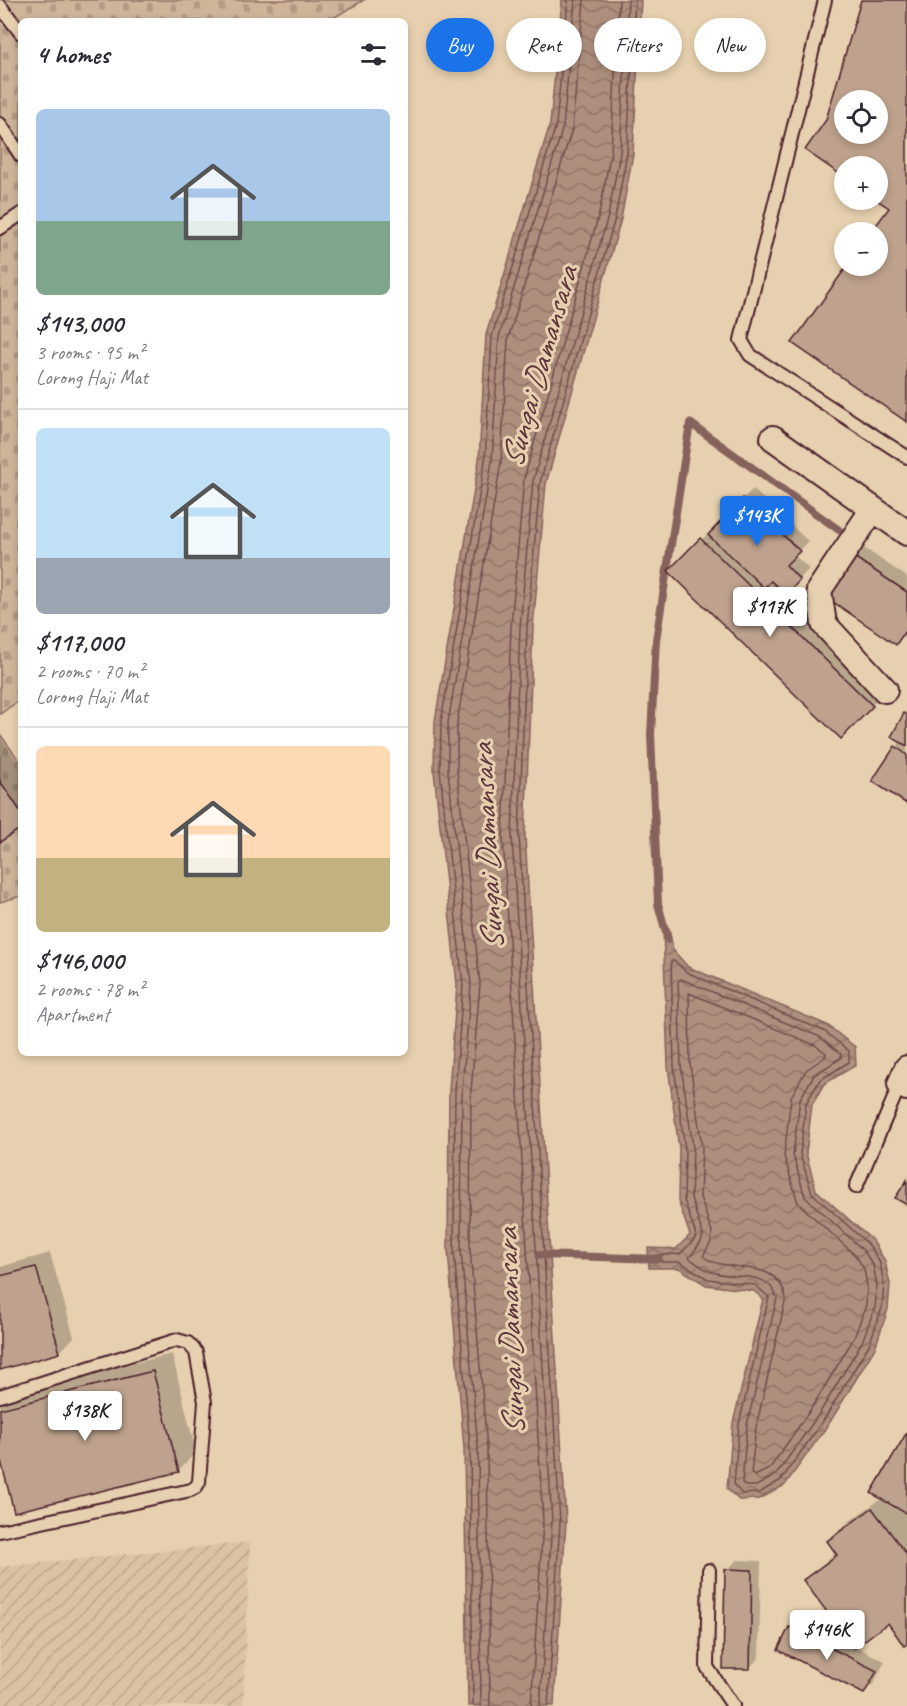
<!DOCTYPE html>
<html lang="en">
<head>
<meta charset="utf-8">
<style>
  :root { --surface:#fff; --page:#f2f2f3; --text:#2b2b33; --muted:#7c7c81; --line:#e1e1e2; --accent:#1a73e8 }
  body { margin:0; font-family:Caveat,sans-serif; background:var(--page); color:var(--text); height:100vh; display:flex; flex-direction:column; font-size:22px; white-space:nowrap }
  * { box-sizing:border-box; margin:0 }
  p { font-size:20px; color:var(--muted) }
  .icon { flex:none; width:33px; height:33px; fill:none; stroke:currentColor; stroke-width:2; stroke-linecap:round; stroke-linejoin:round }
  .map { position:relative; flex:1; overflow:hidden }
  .details { position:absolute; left:18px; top:18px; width:390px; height:1038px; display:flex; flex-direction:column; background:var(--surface); border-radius:9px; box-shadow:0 3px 9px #0003 }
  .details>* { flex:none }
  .top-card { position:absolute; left:426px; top:18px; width:390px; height:54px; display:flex; gap:12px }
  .tools { position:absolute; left:834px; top:90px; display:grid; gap:12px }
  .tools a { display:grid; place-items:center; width:54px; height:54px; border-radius:50%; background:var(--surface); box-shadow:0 3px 9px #0003; font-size:30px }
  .price { position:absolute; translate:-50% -51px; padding:0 14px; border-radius:6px; background:#fff; color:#222; font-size:20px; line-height:39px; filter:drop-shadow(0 2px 3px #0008) }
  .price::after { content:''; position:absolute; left:50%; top:36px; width:18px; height:14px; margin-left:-9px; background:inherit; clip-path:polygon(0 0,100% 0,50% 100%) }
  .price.on { background:var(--accent); color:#fff }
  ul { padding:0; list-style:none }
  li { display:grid; align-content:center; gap:12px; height:318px; padding:0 18px }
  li+li { border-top:2px solid var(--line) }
  li span { display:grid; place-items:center; height:186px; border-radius:9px; color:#555 }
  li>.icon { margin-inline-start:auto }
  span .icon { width:108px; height:108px; fill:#fffc; stroke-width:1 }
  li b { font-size:26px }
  h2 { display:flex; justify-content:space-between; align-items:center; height:72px; padding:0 18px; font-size:26px }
  .pill { padding:0 21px; border-radius:27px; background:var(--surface); box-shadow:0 3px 9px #0003; font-size:21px; line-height:54px }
  .pill.on { background:var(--accent); color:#fff }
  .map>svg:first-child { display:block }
  .industrial { fill:url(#industrial-furrows) }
  .cemetery { fill:url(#cemetery-stones); stroke:#8c6a62; stroke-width:1.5 }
  .water { fill:url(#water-waves); stroke:#86625d; stroke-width:1.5 }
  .shadow { fill:#0003; fill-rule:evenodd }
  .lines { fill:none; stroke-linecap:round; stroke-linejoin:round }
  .shore { stroke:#724c4c; stroke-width:1.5 }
  .stream { stroke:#86625d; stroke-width:8 }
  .building { fill:#bea28d; stroke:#4a1f2b; stroke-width:1.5; fill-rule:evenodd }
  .lane-casing { stroke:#4a1f2b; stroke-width:16 }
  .street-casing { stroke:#4a1f2b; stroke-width:28 }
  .lane { stroke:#e7d0af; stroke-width:12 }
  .street { stroke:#e7d0af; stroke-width:24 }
  .labels { text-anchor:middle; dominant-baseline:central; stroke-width:6; stroke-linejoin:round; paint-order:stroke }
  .water-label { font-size:32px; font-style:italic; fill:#5e353c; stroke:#e7d0af }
</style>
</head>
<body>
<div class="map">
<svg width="907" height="1706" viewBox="0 0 907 1706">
  <defs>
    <pattern id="industrial-furrows" width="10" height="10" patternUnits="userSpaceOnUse" patternTransform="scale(1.5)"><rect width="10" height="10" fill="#dbc2a5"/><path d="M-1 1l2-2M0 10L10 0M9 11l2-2" fill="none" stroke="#bda68e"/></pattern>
    <pattern id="cemetery-stones" width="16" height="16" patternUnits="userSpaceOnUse" patternTransform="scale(1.5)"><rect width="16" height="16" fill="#ceb499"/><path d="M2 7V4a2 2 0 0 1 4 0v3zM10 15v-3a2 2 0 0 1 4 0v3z" fill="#b29a84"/></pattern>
    <pattern id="water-waves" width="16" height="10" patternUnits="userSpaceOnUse" patternTransform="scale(1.5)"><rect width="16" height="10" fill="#ae8f7e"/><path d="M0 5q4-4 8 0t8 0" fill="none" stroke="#907467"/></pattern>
  </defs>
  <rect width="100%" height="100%" fill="#e7d0af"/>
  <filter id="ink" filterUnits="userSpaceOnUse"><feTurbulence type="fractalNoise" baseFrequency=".0167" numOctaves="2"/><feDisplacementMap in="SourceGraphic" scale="12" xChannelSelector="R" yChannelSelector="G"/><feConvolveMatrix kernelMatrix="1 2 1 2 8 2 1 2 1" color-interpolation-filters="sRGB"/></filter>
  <g filter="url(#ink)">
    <!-- industrial -->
    <path class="industrial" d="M250,1542L243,1706H0V1567Z"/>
    <!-- cemetery -->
    <path class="cemetery" d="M0,0H364L328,21H21V699L0,714Z
      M0,734L21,763V896L0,902Z"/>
    <!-- water -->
    <path class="water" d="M562,0H641L633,154L621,219L546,484L533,627L525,835L566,1522L554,1706H468L464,1449L448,1250L449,1090L457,985L434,771L435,721L479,460L486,335L550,124Z
      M669,928L673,950L688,967L827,1025L855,1047L856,1065L824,1084L812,1105L806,1153L816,1190L873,1241L885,1261L890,1284L888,1309L875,1348L830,1422L785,1485L760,1499L739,1500L727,1489L733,1423L763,1299L754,1291L706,1285L679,1268H649L648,1248L676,1249L690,1235L678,1201L679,1149L668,1066L663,929Z"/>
    <!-- shadow -->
    <path class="shadow" d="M863,0H907V420L794,343L849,266H878V232H873L891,207L878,198V166H844V175L808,149L828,121ZM844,100H878V134H844Z
      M753,489L808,541L794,555L809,569L790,589L890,687L841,737L670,571Z
      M864,548L907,577V631L896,643L855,558Z
      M907,712V803L896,747L902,741L905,714Z
      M0,736L21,767V826L0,841Z
      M50,1253L74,1337L60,1352L0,1368V1267Z
      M172,1354L196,1452L178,1471L0,1451V1402L9,1393Z
      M907,1435V1642L888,1621L854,1646L885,1661L874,1683L864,1692L780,1649L791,1627L800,1618L853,1645L805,1580L836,1552L829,1541L847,1523L882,1498Z
      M737,1560L761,1561L759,1658L749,1668L727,1570Z"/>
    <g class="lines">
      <!-- shore -->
      <path class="shore" d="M671,961H675L686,972L824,1031L849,1051V1062L820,1080L806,1103L800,1154L812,1193L869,1245L880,1263L884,1284L882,1308L869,1345L825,1418L781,1480L759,1493L742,1494L734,1485L739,1424L769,1297L755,1285L708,1279L680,1262H657L655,1260L657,1255L680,1254L694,1240L696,1235L684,1200L685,1149L674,1066Z
        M681,979L820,1037L841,1054V1058L814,1075L800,1099L793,1155L805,1197L863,1250L873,1265L877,1285L875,1307L862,1342L819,1414L776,1475L756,1486H745L742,1483L747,1425L777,1298C768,1267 731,1281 709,1271C702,1268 695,1262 689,1258L701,1242L703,1235L691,1198L693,1148L681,1065L678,982Z
        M689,993L815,1045L826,1053L825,1057L806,1070L791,1097L784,1156L798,1203L856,1256L864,1269L867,1286L866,1305L854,1338L811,1409L770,1468L755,1476L751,1473L756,1427L786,1298C777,1255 727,1276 703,1256L711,1242L712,1232L700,1197L702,1147L690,1064Z
        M473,1706L470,1448L454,1250L455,1091L463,985L440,770L441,722L485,461L492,336L556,125L568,0
        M481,1706L478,1448L461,1250L462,1091L471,984L448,770V723L492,461L499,337L563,127L575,0
        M490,1706L487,1448L470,1249L471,1091L480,984L457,770V723L501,462L508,339L572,129L584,0
        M531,1706L543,1522L503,836L511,626L524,479L599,214L611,151L619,0
        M540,1706L552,1522L512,836L520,627L533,481L608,216L620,153L628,0
        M548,1706L560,1522L519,835L527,627L540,483L615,218L627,153L635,0"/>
      <!-- stream -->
      <path class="stream" d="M668,940L658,904L651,734L656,640L690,423L839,530
        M540,1255L659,1259"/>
    </g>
    <!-- building -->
    <path class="building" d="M861,0H907V422L792,343L847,266H878V232H871L889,208L877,200L878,166H844V177L805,150L826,120ZM844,100H878V134H844Z
      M743,498L800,551L786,565L800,580L786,595L771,581L764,588L708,535Z
      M700,538L873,706L841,739L668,571Z
      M854,557L907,592V628L896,645L826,597Z
      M904,713L907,715V746L891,737Z
      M895,746L907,755V804L872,781Z
      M0,781L21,812V828L0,842Z
      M907,1180V1205L895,1198Z
      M36,1267L60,1353L0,1370V1276Z
      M153,1371L179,1472L14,1512L0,1457V1409Z
      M907,1432V1514L871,1493Z
      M872,1508L907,1555V1644L904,1646L888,1623L854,1648L803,1580L837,1555L827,1541Z
      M725,1569L752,1570L750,1669H723Z
      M789,1627L877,1671L864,1694L778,1650Z"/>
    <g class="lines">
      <defs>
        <path id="lane" d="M825,0L741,340L750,355L907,457
          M0,6L21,33
          M0,124L21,156
          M0,228L21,214
          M856,1187L900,1084
          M0,1396L177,1340L188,1343L196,1352L205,1402L199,1482L196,1487L191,1490L0,1531
          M709,1570L707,1667L733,1706"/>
        <path id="street" d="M773,438L907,533
          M873,509L819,590L824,624L885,690
          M907,1068L900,1084L907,1088"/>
      </defs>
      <!-- lane casing -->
      <use href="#lane" class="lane-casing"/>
      <!-- street casing -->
      <use href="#street" class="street-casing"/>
      <!-- lane -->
      <use href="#lane" class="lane"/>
      <!-- street -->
      <use href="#street" class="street"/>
    </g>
  </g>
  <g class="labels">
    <!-- water labels -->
    <g class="water-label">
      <text transform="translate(539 367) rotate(-74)">Sungai Damansara</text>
      <text transform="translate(487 847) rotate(-93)">Sungai Damansara</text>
      <text transform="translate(510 1332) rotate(-92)">Sungai Damansara</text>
    </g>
  </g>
</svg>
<div class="tools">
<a><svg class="icon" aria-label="locate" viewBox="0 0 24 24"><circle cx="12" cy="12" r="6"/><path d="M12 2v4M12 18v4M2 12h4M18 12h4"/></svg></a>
<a>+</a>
<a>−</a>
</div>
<b class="price on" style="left:757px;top:547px">$143K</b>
<b class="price" style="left:770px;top:638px">$117K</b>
<b class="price" style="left:85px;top:1442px">$138K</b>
<b class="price" style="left:827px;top:1661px">$146K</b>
<div class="top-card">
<a class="pill on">Buy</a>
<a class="pill">Rent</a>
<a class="pill">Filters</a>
<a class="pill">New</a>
</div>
<section class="details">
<h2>4 homes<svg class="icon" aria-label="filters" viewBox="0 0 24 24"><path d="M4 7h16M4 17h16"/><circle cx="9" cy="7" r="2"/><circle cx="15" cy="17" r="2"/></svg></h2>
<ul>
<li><span style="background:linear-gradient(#a9c7e8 60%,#7fa58c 0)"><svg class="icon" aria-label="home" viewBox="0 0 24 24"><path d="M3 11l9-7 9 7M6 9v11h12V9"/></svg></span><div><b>$143,000</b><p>3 rooms · 95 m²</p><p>Lorong Haji Mat</p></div></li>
<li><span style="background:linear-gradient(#bfe0f5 70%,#9aa5b1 0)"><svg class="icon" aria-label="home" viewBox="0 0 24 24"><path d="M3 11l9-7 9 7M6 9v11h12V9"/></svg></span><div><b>$117,000</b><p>2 rooms · 70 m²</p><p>Lorong Haji Mat</p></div></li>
<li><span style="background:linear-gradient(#ffd9b3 60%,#c2b280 0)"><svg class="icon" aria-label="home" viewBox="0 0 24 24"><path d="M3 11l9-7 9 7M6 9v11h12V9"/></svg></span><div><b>$146,000</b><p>2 rooms · 78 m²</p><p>Apartment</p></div></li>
</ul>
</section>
</div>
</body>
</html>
